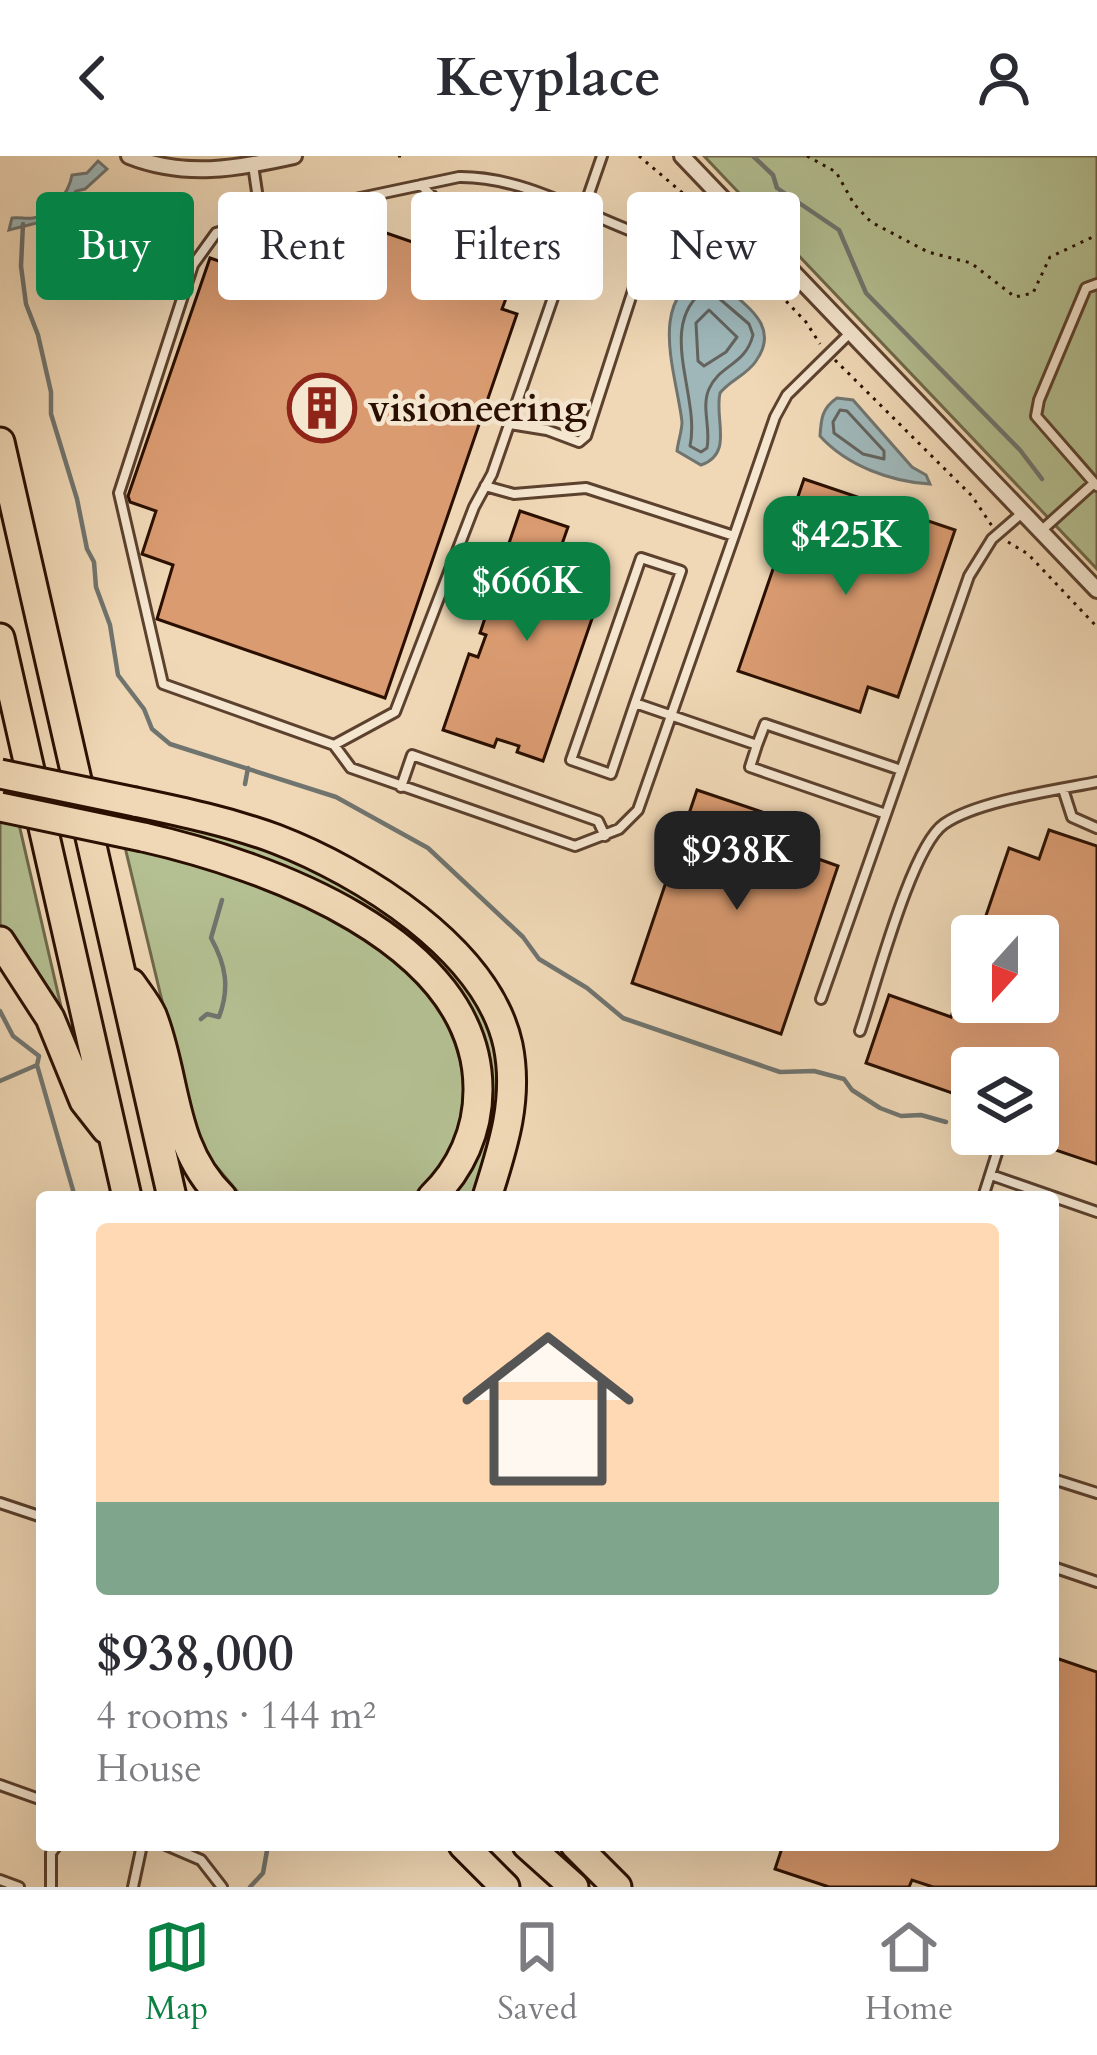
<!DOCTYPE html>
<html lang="en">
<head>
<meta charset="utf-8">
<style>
  :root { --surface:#fff; --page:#f2f2f3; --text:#2b2b33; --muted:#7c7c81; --line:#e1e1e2; --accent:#0b8043 }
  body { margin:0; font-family:Cardo,serif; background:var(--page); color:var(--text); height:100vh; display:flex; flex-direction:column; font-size:45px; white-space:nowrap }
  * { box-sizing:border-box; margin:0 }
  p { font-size:39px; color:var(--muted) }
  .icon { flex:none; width:66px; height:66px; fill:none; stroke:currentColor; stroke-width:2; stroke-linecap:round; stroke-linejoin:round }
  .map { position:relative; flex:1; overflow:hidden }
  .side { position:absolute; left:36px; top:1035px; width:1023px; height:660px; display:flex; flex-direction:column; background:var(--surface); border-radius:12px; box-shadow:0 12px 48px #0002 }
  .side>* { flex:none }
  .guide { position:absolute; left:36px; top:36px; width:1026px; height:108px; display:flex; gap:24px }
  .needle { width:78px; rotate:201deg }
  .tools { position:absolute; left:951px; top:759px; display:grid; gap:24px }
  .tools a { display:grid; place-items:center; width:108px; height:108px; border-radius:12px; background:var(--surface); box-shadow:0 12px 48px #0002; font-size:60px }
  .price { position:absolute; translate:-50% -102px; padding:0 27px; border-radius:24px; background:var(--accent); color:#fff; font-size:39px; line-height:78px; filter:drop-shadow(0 3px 6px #0008) }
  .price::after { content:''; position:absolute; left:50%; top:72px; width:36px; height:27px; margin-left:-18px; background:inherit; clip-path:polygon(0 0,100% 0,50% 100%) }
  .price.on { background:#222; color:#fff }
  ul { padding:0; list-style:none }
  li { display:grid; align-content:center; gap:24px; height:636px; padding:0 60px }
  li span { display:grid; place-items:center; height:372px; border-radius:12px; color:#555 }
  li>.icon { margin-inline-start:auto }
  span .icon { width:216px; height:216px; fill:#fffc; stroke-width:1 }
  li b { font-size:51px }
  .chip { padding:0 42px; border-radius:12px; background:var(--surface); box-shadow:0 12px 48px #0002; font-size:42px; line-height:108px }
  .chip.on { background:var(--accent); color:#fff }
  header { display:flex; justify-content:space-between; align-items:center; height:156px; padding:0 60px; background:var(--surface); font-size:54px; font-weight:700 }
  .dock { display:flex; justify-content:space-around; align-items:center; height:168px; border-top:3px solid var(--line); background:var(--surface); font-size:33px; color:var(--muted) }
  .dock a { display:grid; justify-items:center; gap:6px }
  .dock .on { color:var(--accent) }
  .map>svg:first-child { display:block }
  .green { fill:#b4c092; stroke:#6f684a; stroke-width:3 }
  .water { fill:#9fb7b9; stroke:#70746f; stroke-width:3 }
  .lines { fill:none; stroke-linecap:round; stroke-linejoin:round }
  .shore { stroke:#64635d; stroke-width:3 }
  .stream { stroke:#70746f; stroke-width:4.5 }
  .building { fill:#da9b71; stroke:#2a0f01; stroke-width:3 }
  .lane-casing { stroke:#5c412e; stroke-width:14 }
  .street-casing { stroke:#5c412e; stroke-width:20 }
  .highway-casing { stroke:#2a0f01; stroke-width:33 }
  .path { stroke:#2a0f01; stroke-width:3; stroke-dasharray:3 6; stroke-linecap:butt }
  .lane { stroke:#f5e6d0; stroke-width:8 }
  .street { stroke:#f5e6d0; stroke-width:14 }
  .highway { stroke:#f0d8b6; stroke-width:27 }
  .highway-bridge-casing { stroke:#2a0f01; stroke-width:33; stroke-linecap:butt }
  .highway-bridge { stroke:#f0d8b6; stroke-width:27 }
  .labels { text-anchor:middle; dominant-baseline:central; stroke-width:9; stroke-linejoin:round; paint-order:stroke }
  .poi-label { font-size:39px; font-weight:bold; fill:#2a0f01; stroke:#f5e6d0; text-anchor:start }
</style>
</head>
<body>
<header><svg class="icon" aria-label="back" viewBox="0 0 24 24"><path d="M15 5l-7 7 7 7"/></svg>Keyplace<svg class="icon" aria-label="person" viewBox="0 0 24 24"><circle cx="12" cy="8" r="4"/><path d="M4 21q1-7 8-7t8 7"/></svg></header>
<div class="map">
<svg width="1097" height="1731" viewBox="0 0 1097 1731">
  <rect width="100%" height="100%" fill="#f0d8b6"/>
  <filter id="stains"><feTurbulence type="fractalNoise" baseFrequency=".00167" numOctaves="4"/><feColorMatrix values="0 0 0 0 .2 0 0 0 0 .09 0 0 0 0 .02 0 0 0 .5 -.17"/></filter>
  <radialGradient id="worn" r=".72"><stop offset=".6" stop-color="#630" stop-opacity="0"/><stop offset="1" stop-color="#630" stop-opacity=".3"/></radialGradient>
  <!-- green -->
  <path class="green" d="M704,0H1097V413L721,18Z
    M114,650C161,662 213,669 257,687C358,726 505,809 504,933C504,961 486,1012 479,1041H446L466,1016L474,866L290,714L238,694L117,666Z
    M0,660L18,664L63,859L0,768Z
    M124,687C246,716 441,775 463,919C470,969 449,1009 412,1041H242L205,997L190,961Z"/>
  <!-- water -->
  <path class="water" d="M98,5L107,13L85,33L76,35L49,64L9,74L12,62C19,61 26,63 33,62C52,61 69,36 72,19L87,17Z
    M707,118L715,120C736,146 784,165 756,205C747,219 730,224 720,237C714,262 734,298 701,309L677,295C678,285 682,275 682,266C677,219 645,141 707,118Z
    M837,242L853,244L912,311L926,319L930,328C892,326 847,310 820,280C821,263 822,252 837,242Z"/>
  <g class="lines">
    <!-- shore -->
    <path class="shore" d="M707,132L749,168L753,179C745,210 720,208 709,233C701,251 711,272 707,292L701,296L690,290C701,239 654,168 707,132Z
      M709,154L737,181L726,196L704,210L698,205L696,167Z
      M840,254L847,255L884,295V303L863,298L834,277L833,266Z"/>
    <!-- stream -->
    <path class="stream" d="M753,0L773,19L777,32L839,74L866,137L1020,294L1042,323
      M23,68L21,110L26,148L38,179L51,236V258L77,343L87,393L94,406L96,431L110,469L118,519L144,553L152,573L170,588L336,641L428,692L523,781L539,803L587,832L623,862L780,916L814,915L844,923L852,934L880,952L901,960L921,959L946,966
      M245,628L248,612
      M0,855L13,880L39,900L37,909L75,1041
      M201,863L207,858L219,861C230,832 226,809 211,782L222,744
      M0,925L37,909
      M250,1731L263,1717L268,1689"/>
  </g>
  <!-- building -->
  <path class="building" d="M363,69L514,121L502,153L517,158L385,542L157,463L173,409L142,398L156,355L130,346L128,340L210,102L266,121L280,78L352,103Z
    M804,323L955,374L898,541L868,531L860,556L738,515Z
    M520,355L568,371L556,405L606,422L543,605L517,596L519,590L497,583L494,591L443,574L469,498L478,501L486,479L480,477L488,453L495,455L503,431L495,428Z
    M697,634L818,675L810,700L838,710L781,878L632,827Z
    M1049,674L1097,690V1008L1014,980L1038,978V912H972V944L866,907L889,839L951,861L970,806L972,846H1038V780H979L1009,692L1039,703Z
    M1053,1501L1097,1516V1731H933L912,1724L909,1731H829L775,1713L783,1689H1053Z"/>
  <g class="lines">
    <defs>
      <path id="lane" d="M253,9L261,63L216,77L193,109L119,337L163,528L334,589L395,556L474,351L492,318L602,0
        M421,29L435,43L572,90
        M261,63L459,21C525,20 589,61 650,82L586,280L579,286L547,274L510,268
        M1097,128L1086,132L1039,244L1036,260L1097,330
        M1042,374L1093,328
        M734,380L775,261L787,239L850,177
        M635,547L681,415L641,402L571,604L611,618L635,547L757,589L750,611L886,658L821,843
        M334,589L351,612L575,690L619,673L638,654L734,380L586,332L514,338L485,330
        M757,589L765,568L901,614
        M401,631L412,599L598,665L605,680
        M1063,633L1072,661L1097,672
        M886,658L969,420L992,383L1022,357
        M860,875C875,832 911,691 944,668C977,645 1056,634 1097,626
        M991,1019L1097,1056
        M983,1041L1003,978
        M1053,1323L1097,1337
        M0,1347L42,1361
        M1053,1411L1097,1426
        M0,1629L42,1644
        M166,1689L201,1704L222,1731
        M0,1724L19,1731
        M51,1731V1697L57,1689
        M133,1731L142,1689"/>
      <path id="street" d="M129,0C185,22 236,13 294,0
        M682,0L1097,434"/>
      <path id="highway" d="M0,286L172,1041
        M0,482L127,1041
        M135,646C183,656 230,666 276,683C362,716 487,793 508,889C519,943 503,991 487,1041
        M143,681C262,708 479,783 478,934C478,975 461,1013 432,1041
        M0,785L50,862L84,945L106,973
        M131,827C138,837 147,848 152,859C177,922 170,990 222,1041
        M463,1689L505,1731
        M527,1689L574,1731
        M575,1689L617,1731"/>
    </defs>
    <!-- lane casing -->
    <use href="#lane" class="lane-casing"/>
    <!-- street casing -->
    <use href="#street" class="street-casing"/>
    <!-- highway casing -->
    <use href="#highway" class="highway-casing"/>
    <!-- path -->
    <path class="path" d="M398,0H407
      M639,0L685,39L806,166L820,188
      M807,0L836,16L854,48L871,66L928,96L971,107L1015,141L1033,137L1050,101L1097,79
      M835,204L972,340L992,370
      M1008,386L1028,398L1097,471"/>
    <!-- lane -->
    <use href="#lane" class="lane"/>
    <!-- street -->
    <use href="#street" class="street"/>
    <!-- highway -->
    <use href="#highway" class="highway"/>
    <defs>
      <path id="highway-bridge" d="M0,618L135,646
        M0,651L143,681"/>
    </defs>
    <!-- highway-bridge casing -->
    <use href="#highway-bridge" class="highway-bridge-casing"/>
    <!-- highway-bridge -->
    <use href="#highway-bridge" class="highway-bridge"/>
  </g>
  <!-- icons -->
  <defs>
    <symbol id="building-ring" viewBox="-11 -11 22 22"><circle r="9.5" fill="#f5e6d0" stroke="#8f2418" stroke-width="1.5"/><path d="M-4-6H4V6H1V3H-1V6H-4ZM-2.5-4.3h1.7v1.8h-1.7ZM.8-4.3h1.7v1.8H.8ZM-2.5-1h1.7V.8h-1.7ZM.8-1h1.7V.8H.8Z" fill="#8f2418"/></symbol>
  </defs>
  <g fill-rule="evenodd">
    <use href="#building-ring" x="284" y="214" width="76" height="76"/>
  </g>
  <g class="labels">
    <!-- poi labels -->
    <g class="poi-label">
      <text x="368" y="252">visioneering</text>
    </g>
  </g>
  <rect width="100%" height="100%" filter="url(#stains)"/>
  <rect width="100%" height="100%" fill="url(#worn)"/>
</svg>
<div class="tools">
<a><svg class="needle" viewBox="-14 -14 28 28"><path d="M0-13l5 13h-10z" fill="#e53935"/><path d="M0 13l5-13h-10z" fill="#7c7c81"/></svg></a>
<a><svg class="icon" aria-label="layers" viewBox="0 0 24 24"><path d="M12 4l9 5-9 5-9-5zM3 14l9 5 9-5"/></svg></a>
</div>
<b class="price" style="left:846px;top:442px">$425K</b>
<b class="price" style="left:527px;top:488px">$666K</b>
<b class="price on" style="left:737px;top:757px">$938K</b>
<div class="guide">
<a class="chip on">Buy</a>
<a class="chip">Rent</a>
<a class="chip">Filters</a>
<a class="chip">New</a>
</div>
<section class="side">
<ul>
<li><span style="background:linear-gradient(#ffd9b3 75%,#7fa58c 0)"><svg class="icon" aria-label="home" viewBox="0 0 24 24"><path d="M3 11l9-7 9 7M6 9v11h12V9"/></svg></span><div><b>$938,000</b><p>4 rooms · 144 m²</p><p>House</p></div></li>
</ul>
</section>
</div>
<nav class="dock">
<a class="on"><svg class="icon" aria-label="map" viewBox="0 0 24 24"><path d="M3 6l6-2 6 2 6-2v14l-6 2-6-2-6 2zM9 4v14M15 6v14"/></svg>Map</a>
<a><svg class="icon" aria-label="saved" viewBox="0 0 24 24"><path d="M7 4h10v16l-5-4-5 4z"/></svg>Saved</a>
<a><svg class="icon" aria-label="home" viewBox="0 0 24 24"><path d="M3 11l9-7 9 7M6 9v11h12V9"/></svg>Home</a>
</nav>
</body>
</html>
